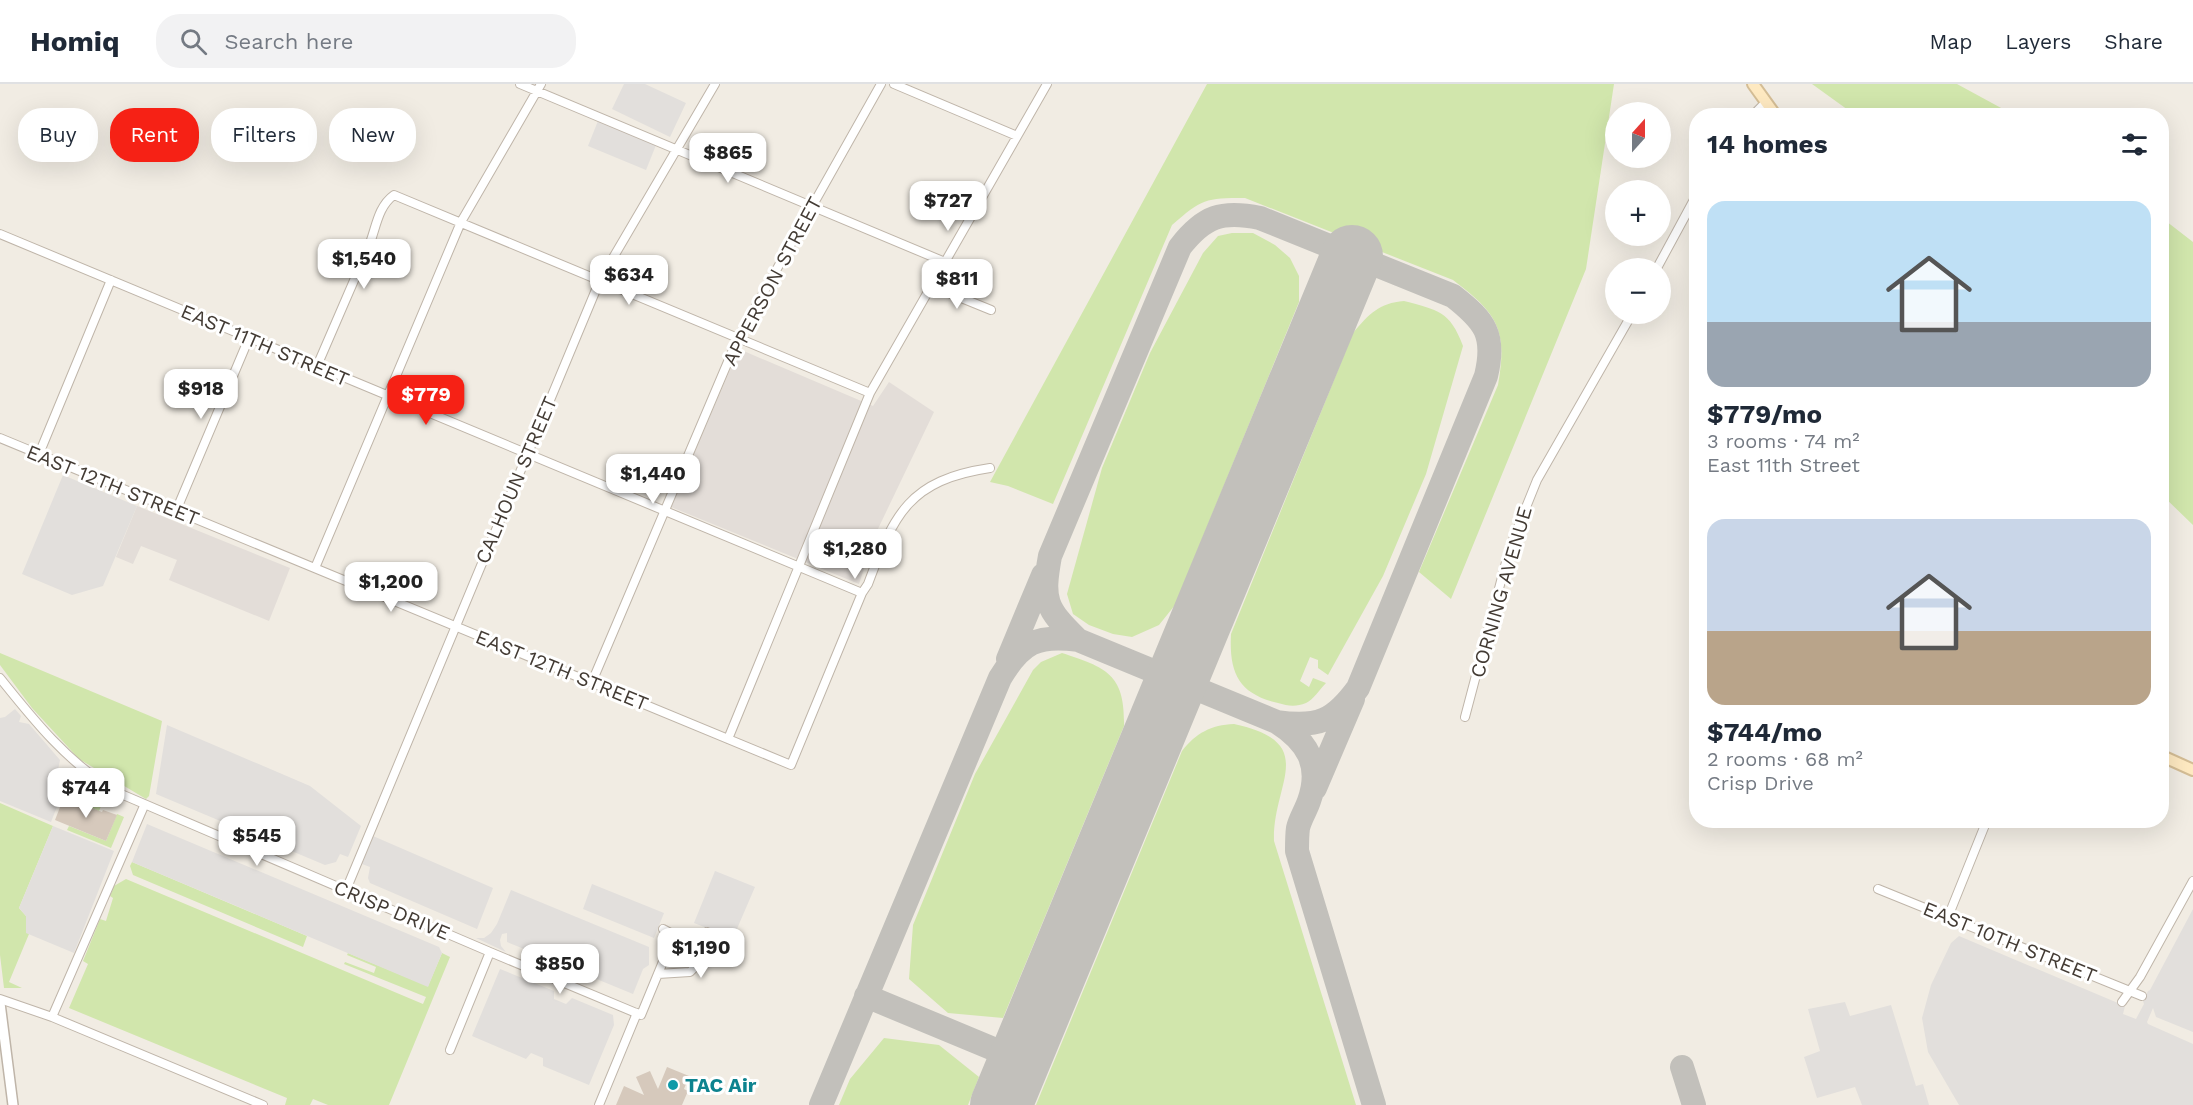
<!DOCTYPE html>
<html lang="en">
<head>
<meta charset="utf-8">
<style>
  :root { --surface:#fff; --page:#f2f2f3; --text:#1f2937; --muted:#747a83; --line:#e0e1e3; --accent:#f62115 }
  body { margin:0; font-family:"Work Sans",sans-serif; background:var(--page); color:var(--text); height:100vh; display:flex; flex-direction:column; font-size:22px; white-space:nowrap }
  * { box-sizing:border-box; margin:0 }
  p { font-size:20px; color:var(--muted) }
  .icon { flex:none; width:33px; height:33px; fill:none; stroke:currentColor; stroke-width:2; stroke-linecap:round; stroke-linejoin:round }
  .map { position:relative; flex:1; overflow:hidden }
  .sheet { position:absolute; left:1689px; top:24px; width:480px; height:720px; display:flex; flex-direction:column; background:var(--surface); border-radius:24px; box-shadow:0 6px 24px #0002 }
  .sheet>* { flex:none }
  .banner { position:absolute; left:18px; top:24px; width:570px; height:54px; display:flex; gap:12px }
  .needle { width:39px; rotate:21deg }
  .controls { position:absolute; left:1605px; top:18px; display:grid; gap:12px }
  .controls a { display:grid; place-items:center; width:66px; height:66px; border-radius:50%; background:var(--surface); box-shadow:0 6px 24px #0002; font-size:30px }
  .price { position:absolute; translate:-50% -51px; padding:0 14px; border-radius:12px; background:#fff; color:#222; font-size:20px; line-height:39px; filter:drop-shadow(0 2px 3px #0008) }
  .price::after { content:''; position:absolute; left:50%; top:36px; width:18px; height:14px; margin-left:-9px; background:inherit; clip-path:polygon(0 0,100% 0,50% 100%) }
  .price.on { background:var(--accent); color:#fff }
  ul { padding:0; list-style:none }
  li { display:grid; align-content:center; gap:12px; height:318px; padding:0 18px }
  li span { display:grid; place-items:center; height:186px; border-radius:18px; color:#555 }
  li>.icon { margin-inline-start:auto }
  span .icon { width:108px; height:108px; fill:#fffc; stroke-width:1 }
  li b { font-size:26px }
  h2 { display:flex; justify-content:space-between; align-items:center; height:72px; padding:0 18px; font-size:26px }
  .pill { padding:0 21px; border-radius:24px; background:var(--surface); box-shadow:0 6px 24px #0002; font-size:21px; line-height:54px }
  .pill.on { background:var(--accent); color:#fff }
  header { display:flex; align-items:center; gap:36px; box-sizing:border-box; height:84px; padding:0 30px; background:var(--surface); border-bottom:2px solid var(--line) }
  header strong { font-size:28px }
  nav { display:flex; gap:33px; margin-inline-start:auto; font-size:21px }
  .search { width:420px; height:54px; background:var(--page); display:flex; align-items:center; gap:15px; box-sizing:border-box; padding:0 21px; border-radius:24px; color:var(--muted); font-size:22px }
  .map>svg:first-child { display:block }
  .industrial { fill:#e3ddd8 }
  .green { fill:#d1e6ac }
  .parking { fill:#e2dfdc }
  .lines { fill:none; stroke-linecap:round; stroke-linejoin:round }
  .taxiway { stroke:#c2c0bb; stroke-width:24 }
  .runway { stroke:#c2c0bb; stroke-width:62 }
  .building { fill:#d6c9bc }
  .minor-casing { stroke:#bfb5a9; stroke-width:10 }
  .tertiary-casing { stroke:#bfb5a9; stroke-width:12 }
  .secondary-casing { stroke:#d4bd95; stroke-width:14 }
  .minor { stroke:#fff; stroke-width:8 }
  .tertiary { stroke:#fff; stroke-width:9 }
  .secondary { stroke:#fee9c1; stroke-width:10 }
  .culture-dot { fill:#0f9aa8; stroke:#fff; stroke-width:2 }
  .labels { text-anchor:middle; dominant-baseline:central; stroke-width:6; stroke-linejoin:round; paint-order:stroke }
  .street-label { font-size:20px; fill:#433b34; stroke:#fff }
  .culture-label { font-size:20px; font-weight:bold; fill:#0d838f; stroke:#fff; text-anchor:start }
</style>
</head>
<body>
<header>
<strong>Homiq</strong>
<div class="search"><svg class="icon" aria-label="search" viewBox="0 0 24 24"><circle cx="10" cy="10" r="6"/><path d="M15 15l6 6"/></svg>Search here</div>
<nav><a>Map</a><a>Layers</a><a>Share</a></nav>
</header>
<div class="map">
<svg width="2193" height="1021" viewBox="0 0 2193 1021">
  <rect width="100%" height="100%" fill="#f1ece3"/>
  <!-- industrial -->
  <path class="industrial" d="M739,265L873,322L889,298L934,328L876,449L859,500L671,423Z
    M137,422L290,484L269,537L169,496L177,476L141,462L133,480L116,473Z"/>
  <!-- green -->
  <path class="green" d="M1207,0H1614L1586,185L1451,515L1419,488L1498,301C1508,245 1497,229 1453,196L1245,114C1205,114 1202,115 1172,141L1053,420L1008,402L990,398Z
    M1812,0H1957L2014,31H1855Z
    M2162,134L2193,158V441L2162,411Z
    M1232,149H1253L1275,161L1290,174L1299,192V218L1175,521L1159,541L1132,553L1113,550L1089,541L1073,530L1067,510L1102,384L1150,269L1203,169L1218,152Z
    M1404,217C1438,226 1450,227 1463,262L1426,390L1383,492L1328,591L1318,584V576L1310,573L1300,597L1309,603L1313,594L1326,599C1320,605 1313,616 1306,619C1296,623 1288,622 1278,619C1238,610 1229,588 1231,550L1353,249C1369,230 1379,219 1404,217Z
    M0,569L162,637L149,712L146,715L79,675L32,624L0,581Z
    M1062,569C1108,584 1125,591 1124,642L1003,934L948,929L909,895L913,841L975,690L1033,586L1041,578Z
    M1234,640C1321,659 1272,699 1274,757L1356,1021H1036L1182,667C1196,649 1211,641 1234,640Z
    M69,684L106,710L102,717L94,714L93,716L102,720L99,727L61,712L70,691L67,689Z
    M0,719L53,742L19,824L26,832V848L29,850L9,898L22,904H4L0,871Z
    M117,730L124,733L111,764L67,746L69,742L106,757Z
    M132,778L307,852L303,863L133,791L130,782Z
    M126,795L423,920L426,913L344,880L345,878L374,889L376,883L347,871L348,869L428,902L442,869L450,873L389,1021H328L313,1015L310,1021H285L287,1014L69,924L88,880L83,877L100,835L106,837L113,814L110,812L114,802Z
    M884,954L939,961L979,993L968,1021H839L850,995Z"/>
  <!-- parking -->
  <path class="parking" d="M624,0H645L686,19L670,53L612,25Z
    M598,37L656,61L646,86L588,62Z
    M63,391L137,422L103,502L72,511L22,490Z
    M15,625L21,632L19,638L29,640L60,676L58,686L70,690L51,738L0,717V634L5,633Z
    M167,641L310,702L361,742L348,773L340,770L336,778L325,781L156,710Z
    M147,740L439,863L442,869L428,903L132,778Z
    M53,742L114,767L74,869L26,849V832L19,824Z
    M373,752L493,804L477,845L370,799L368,794L370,783L362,780Z
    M715,787L755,803L733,854L694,839Z
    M592,800L664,829L654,854L583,825Z
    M511,806L649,863V881L643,885L633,910L582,889V881L570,876L564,881L507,858V849L502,850L500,856L501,862L506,868L476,854H484L491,849L497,840Z
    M2193,825V948L2156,933L2153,924L2147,938L2148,940L2193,960V1021H1959L1928,968L1922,934L1931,901L1951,859L1959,852L2125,922L2123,930L2136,935L2144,920L2143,917L2148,907L2150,906Z
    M500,885L554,907V915L566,920L572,914L613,931L614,941L589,1001L543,982V974L531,969L526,975L472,952Z
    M1845,918L1850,932L1891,921L1916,1002L1923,1000L1929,1021H1862L1855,1003L1817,1014L1804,973L1820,967L1808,925Z"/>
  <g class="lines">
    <!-- taxiway -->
    <path class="taxiway" d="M1078,556C1045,524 1042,516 1050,472L1180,163C1204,132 1222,126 1260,134L1453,212C1485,237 1496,251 1486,292L1358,604C1334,637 1318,644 1277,638
      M1008,575L1043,491
      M1315,704L1353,615
      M866,912L1020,976
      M1682,983L1694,1021
      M821,1021L1000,594C1021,559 1037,550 1078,556L1277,638C1307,657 1322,681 1309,717C1306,726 1300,735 1298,744C1297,751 1297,760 1297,767L1374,1021"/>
    <!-- runway -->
    <path class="runway" d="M1001,1021L1352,172"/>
  </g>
  <!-- building -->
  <path class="building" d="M64,713L102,728L103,726L117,731L106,757L55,736Z
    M667,983L689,992L684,1005L688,1007L682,1021H616L624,1002L644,1011L636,993L650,987L658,1005Z"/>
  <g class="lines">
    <defs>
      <path id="minor" d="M520,0L945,178
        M894,0L1017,52
        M1752,32L1766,18
        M0,150L862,509
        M1657,184L1696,112
        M932,202L991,226
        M317,282C334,243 351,203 368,164C376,146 377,123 394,111L870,309
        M0,354L791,681L862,509L868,500C894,430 909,396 990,384
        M39,370L111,196
        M176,427L249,254
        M315,484L461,138L541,0
        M0,594C36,639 66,676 114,707L490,868L450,966
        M592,598L738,254L881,0
        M1465,633L1510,463L1537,396L1632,230
        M728,655L870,309L1047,0
        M144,722L52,933L263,1021
        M1878,805L2142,912
        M346,806L600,196L715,0
        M1948,833L1987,736
        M663,845L674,851L683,849L702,859
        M490,868L641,931L674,851
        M658,890L690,888L698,880L703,862L702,859L707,848
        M0,915L52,933
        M2122,918L2140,893L2193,797
        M599,1021L637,929"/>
      <path id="tertiary" d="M0,919L13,1021"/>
      <path id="secondary" d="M1753,0L1776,32
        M2162,672L2193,686"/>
    </defs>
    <!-- minor casing -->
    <use href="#minor" class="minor-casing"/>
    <!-- tertiary casing -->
    <use href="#tertiary" class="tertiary-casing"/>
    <!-- secondary casing -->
    <use href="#secondary" class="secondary-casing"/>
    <!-- minor -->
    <use href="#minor" class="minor"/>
    <!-- tertiary -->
    <use href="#tertiary" class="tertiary"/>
    <!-- secondary -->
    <use href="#secondary" class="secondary"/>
  </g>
  <!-- markers -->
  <circle class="culture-dot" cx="673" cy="1001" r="6"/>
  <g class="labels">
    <!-- street labels -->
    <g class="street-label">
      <text transform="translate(772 197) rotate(-62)">APPERSON STREET</text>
      <text transform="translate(265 261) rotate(23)">EAST 11TH STREET</text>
      <text transform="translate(516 396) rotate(-67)">CALHOUN STREET</text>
      <text transform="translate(113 401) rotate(22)">EAST 12TH STREET</text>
      <text transform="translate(1501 508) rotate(-74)">CORNING AVENUE</text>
      <text transform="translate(562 586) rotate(22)">EAST 12TH STREET</text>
      <text transform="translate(392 826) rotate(23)">CRISP DRIVE</text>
      <text transform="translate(2010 858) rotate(22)">EAST 10TH STREET</text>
    </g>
    <!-- culture labels -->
    <g class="culture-label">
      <text x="685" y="1001">TAC Air</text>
    </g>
  </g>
</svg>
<div class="controls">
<a><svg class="needle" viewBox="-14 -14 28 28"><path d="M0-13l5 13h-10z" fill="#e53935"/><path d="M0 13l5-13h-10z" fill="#747a83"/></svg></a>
<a>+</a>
<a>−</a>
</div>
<b class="price" style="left:728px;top:100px">$865</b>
<b class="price" style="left:948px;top:148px">$727</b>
<b class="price" style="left:364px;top:206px">$1,540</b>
<b class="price" style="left:629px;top:222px">$634</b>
<b class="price" style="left:957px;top:226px">$811</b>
<b class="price" style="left:201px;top:336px">$918</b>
<b class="price on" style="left:426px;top:342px">$779</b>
<b class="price" style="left:653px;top:421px">$1,440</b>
<b class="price" style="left:855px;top:496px">$1,280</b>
<b class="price" style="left:391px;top:529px">$1,200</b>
<b class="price" style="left:86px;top:735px">$744</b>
<b class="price" style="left:257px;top:783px">$545</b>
<b class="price" style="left:701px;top:895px">$1,190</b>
<b class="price" style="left:560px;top:911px">$850</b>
<div class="banner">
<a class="pill">Buy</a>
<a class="pill on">Rent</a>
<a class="pill">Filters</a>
<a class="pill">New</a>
</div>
<section class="sheet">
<h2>14 homes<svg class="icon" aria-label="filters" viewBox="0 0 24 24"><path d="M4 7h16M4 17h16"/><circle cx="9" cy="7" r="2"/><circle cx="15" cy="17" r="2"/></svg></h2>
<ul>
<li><span style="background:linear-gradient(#bfe0f5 65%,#9aa5b1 0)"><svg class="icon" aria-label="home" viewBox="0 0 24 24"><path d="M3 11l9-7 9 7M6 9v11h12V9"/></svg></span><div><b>$779/mo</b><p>3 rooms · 74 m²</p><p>East 11th Street</p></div></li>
<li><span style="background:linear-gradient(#c9d6e8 60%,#b9a48a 0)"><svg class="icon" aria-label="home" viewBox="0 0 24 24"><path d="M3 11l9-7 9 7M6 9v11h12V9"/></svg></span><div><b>$744/mo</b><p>2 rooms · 68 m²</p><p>Crisp Drive</p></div></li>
</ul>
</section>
</div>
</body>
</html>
